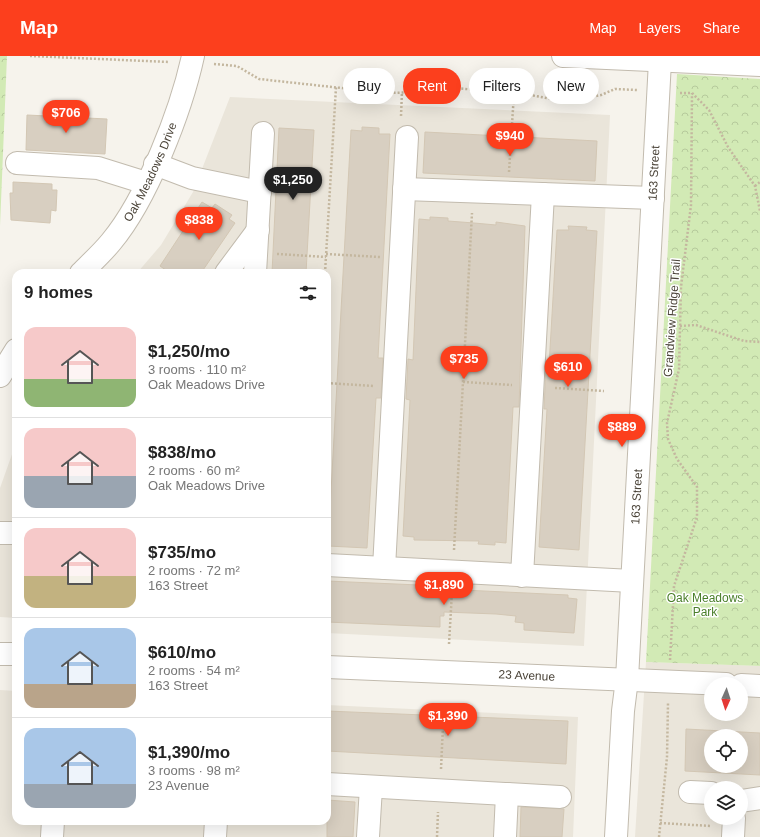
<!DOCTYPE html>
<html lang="en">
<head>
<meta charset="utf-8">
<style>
  :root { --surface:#fff; --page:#f6f6f6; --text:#222; --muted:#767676; --line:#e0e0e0; --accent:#fc3f1d }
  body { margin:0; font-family:Arial,sans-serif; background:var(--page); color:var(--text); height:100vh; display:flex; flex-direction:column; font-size:15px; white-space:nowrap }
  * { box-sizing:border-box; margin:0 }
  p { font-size:13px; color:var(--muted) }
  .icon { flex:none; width:22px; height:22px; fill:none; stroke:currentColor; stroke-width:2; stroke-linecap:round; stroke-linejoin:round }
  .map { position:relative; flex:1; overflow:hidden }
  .panel { position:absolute; left:12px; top:213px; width:319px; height:556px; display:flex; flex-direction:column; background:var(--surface); border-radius:12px; box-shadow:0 4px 16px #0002 }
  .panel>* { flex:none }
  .top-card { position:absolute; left:343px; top:12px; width:357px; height:36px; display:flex; gap:8px }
  .needle { width:26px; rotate:183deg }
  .fabs { position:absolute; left:704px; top:621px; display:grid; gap:8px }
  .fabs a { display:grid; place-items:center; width:44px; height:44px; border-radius:50%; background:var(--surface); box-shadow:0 4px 16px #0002; font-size:20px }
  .price { position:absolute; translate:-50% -34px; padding:0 9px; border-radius:14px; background:var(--accent); color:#fff; font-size:13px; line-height:26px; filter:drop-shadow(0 1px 2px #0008) }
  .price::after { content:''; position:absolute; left:50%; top:24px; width:12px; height:9px; margin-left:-6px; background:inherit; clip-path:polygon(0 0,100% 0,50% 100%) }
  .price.active { background:#222; color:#fff }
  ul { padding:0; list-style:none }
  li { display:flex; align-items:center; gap:12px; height:100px; padding:0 12px }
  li+li { border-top:1px solid var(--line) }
  li span { display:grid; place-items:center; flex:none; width:112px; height:80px; border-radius:12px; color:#555 }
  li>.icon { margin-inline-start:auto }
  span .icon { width:48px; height:48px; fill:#fffc; stroke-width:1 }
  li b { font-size:17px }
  h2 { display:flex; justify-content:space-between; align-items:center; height:48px; padding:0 12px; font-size:17px }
  .chip { padding:0 14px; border-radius:18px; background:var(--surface); box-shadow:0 4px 16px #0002; font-size:14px; line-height:36px }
  .chip.active { background:var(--accent); color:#fff }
  header { display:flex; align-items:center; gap:24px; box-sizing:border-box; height:56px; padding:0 20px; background:var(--accent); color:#fff }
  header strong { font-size:19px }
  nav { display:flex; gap:22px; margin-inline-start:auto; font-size:14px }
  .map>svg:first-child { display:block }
  .residential { fill:#eae5da; fill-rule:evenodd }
  .forest { fill:url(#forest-crowns) }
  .building { fill:#d8cfc1; stroke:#d3c7b4; fill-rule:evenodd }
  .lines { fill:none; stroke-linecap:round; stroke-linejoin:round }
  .minor-casing { stroke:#c2bbae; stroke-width:24 }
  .path { stroke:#c4b79f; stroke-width:2.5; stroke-dasharray:2 2; stroke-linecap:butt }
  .minor { stroke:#fff; stroke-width:22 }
  .labels { text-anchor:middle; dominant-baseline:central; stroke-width:3; stroke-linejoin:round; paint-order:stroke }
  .street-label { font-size:12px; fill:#4b4439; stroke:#fff }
  .park-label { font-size:12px; fill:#4a7f2a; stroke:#fff }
</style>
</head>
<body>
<header>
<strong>Map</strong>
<nav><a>Map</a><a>Layers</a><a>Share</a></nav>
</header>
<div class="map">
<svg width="760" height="781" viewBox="0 0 760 781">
  <defs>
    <pattern id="forest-crowns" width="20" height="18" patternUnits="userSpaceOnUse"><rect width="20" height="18" fill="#d2eab5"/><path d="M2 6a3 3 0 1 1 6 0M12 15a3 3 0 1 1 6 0" fill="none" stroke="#b6ca9c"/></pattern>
  </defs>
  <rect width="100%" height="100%" fill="#f6f3ec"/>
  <!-- residential -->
  <path class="residential" d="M230,41L610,59L584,590L327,577V217H137L161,189L193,136Z
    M16,387V562L0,561V432Z
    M646,606L760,610V781H635ZM711,628H741V658H711ZM711,680H741V710H711ZM711,732H741V762H711Z
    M0,634L16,635V765H327V649L578,661L573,781H0Z"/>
  <!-- forest -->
  <path class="forest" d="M0,0H7L0,170Z
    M677,18L760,23V610L646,606Z"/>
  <!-- building -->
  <path class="building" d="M27,59L107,63L105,98L26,94Z
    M362,71L379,72V78H390L378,302H383L381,342H376L367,492L328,490L351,74L362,75Z
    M279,72L314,74L306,217H272Z
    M425,76L597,85L595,125L423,117Z
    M13,126L52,128V134H57L56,155L51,154L50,167L11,164L10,137H13Z
    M202,146L212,152L215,148L232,159L229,163L235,167L201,217H170L160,210Z
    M430,161L448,162V165L474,167L496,169V166L525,170L519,351H513L506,487L495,486V489L478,488L479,485L414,484V481L403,480L410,344L406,343L408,303L413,304L419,163L430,164Z
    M568,170L587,171L586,174L597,175L579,494L539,491L547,353H544L546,310H549L557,174H569Z
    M327,525L442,530V533L568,539V542L577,543L574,577L524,574V567L515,566L516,560L496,558L444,556V560H440V571L327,566Z
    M327,655L568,665L566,708L327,695Z
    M686,673L760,677V719L685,715ZM711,680H741V710H711Z
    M327,744L355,746L353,781H327Z
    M521,751L564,753L562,781H520Z"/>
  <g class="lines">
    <defs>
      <g id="minor">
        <path d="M563,0L760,9"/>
        <path d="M17,107L98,112L146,127"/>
        <path d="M155,108L192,122L260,136"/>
        <path d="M404,133L653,142"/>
        <path id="s1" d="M81,217C91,207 102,197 111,186C147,143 181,55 193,0"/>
        <path d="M226,217L258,174"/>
        <path d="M255,217L263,77"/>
        <path d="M0,320L16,294"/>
        <path d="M0,477H16"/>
        <path d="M327,509L632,525"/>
        <path d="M384,512L407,81"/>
        <path d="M522,520L543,138"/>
        <path d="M0,598H16"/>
        <path id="s2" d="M327,611L726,628"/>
        <path d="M741,629L760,630"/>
        <path d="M327,728L560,741"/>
        <path d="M690,736L711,737"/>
        <path d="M741,745L760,742"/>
        <path d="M52,781L53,765"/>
        <path d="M215,781L216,765"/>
        <path d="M368,781L371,731"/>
        <path d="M505,781L507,738"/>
        <path id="s3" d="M616,781L623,655L627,623L660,5"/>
        <path d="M733,781L734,762"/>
      </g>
    </defs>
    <!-- minor casing -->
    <use href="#minor" class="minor-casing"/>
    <!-- path -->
    <path class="path" d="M30,0L169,6
      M214,8L237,10L259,23L387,37L421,36L454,32L525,38L557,44L581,43L601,39L615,33L637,34
      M680,37H692
      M692,37L709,54L728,91L755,130L760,155
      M401,60L402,36
      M509,116L514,37
      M755,130L760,126
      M277,198L326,201
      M326,198L380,201
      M325,217L336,31
      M680,270L696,269L744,285L760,286
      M463,326L512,329
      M327,327L373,330
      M555,332L604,335
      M454,494L472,157
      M449,588L452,536
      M670,604L674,530L697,461V431L677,403L668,383L667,367L679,313L681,231L691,149L692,37
      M441,713L444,647
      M660,767L711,770
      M437,781L438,756
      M659,781L667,701L668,647"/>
    <!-- minor -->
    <use href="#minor" class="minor"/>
  </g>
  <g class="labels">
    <!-- street labels -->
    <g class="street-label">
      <text stroke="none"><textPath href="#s1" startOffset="124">Oak Meadows Drive</textPath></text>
      <text stroke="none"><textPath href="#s3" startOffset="665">163 Street</textPath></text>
      <text transform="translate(672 262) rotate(-86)">Grandview Ridge Trail</text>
      <text stroke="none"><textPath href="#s3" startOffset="341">163 Street</textPath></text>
      <text stroke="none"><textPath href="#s2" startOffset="200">23 Avenue</textPath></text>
    </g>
    <!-- park labels -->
    <g class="park-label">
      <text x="705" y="542">Oak Meadows<tspan x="705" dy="14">Park</tspan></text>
    </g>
  </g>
</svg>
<div class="fabs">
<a><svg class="needle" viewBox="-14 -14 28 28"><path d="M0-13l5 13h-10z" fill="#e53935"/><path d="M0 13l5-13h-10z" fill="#767676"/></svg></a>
<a><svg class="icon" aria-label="locate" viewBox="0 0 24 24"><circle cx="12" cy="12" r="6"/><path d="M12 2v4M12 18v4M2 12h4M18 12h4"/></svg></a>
<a><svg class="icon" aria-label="layers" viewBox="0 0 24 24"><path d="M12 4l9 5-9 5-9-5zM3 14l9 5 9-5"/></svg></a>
</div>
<b class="price" style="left:66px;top:78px">$706</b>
<b class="price" style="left:510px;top:101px">$940</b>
<b class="price active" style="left:293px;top:145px">$1,250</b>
<b class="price" style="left:199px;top:185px">$838</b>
<b class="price" style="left:464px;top:324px">$735</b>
<b class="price" style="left:568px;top:332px">$610</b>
<b class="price" style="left:622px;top:392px">$889</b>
<b class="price" style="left:444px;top:550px">$1,890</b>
<b class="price" style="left:448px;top:681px">$1,390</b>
<div class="top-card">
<a class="chip">Buy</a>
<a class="chip active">Rent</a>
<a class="chip">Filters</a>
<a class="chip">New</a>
</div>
<section class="panel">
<h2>9 homes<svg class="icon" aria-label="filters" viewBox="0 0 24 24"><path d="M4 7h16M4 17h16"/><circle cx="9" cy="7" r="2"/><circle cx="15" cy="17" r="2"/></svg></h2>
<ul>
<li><span style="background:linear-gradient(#f6c9c9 65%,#8fb573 0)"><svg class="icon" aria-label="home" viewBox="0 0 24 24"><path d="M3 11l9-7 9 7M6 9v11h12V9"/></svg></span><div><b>$1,250/mo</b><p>3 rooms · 110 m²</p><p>Oak Meadows Drive</p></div></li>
<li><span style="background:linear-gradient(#f6c9c9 60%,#9aa5b1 0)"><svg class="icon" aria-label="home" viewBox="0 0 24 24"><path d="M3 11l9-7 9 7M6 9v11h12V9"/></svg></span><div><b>$838/mo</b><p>2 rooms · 60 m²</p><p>Oak Meadows Drive</p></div></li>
<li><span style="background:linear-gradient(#f6c9c9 60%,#c2b280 0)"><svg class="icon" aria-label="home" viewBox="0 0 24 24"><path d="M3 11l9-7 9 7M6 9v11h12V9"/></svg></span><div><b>$735/mo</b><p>2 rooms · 72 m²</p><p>163 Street</p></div></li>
<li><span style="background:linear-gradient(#a9c7e8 70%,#b9a48a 0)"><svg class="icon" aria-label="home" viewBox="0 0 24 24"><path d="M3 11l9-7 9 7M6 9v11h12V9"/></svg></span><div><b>$610/mo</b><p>2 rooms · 54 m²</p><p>163 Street</p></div></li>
<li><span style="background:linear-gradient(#a9c7e8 70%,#9aa5b1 0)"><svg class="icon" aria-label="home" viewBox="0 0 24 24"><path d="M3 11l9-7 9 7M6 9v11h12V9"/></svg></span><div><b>$1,390/mo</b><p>3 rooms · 98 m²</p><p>23 Avenue</p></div></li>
</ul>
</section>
</div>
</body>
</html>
